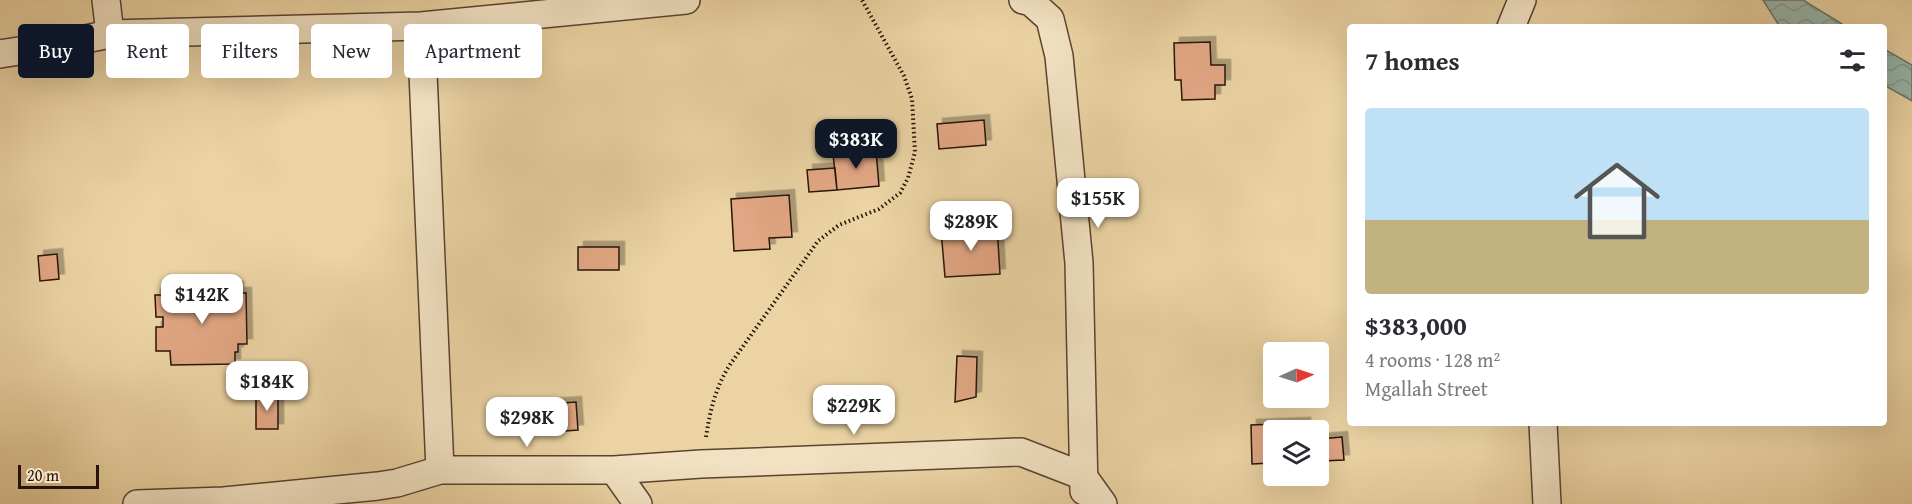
<!DOCTYPE html>
<html lang="en">
<head>
<meta charset="utf-8">
<style>
  :root { --surface:#fff; --page:#f2f2f3; --text:#2b2b33; --muted:#7c7c81; --accent:#111827 }
  body { margin:0; font-family:"Gentium Book Plus",serif; background:var(--page); color:var(--text); height:100vh; display:flex; flex-direction:column; font-size:22px; white-space:nowrap }
  * { box-sizing:border-box; margin:0 }
  p { font-size:20px; color:var(--muted) }
  .icon { flex:none; width:33px; height:33px; fill:none; stroke:currentColor; stroke-width:2; stroke-linecap:round; stroke-linejoin:round }
  .map { position:relative; flex:1; overflow:hidden }
  .details { position:absolute; left:1347px; top:24px; width:540px; height:402px; display:flex; flex-direction:column; background:var(--surface); border-radius:6px; box-shadow:0 6px 24px #0002 }
  .details>* { flex:none }
  .hud { position:absolute; left:18px; top:24px; width:570px; height:54px; display:flex; gap:12px }
  .needle { width:39px; rotate:87deg }
  .controls { position:absolute; left:1263px; top:342px; display:grid; gap:12px }
  .controls a { display:grid; place-items:center; width:66px; height:66px; border-radius:6px; background:var(--surface); box-shadow:0 6px 24px #0002; font-size:30px }
  .scale { position:absolute; left:18px; bottom:15px; width:81px; box-sizing:border-box; padding-left:6px; border:3px solid #29130a; border-top:0; font-size:16px; line-height:21px; white-space:nowrap; color:#29130a; -webkit-text-stroke:4px #f2e2c3; paint-order:stroke }
  .price { position:absolute; translate:-50% -51px; padding:0 14px; border-radius:12px; background:#fff; color:#222; font-size:20px; line-height:39px; filter:drop-shadow(0 2px 3px #0008) }
  .price::after { content:''; position:absolute; left:50%; top:36px; width:18px; height:14px; margin-left:-9px; background:inherit; clip-path:polygon(0 0,100% 0,50% 100%) }
  .price.active { background:var(--accent); color:#fff }
  ul { padding:0; list-style:none }
  li { display:grid; align-content:center; gap:12px; height:318px; padding:0 18px }
  li span { display:grid; place-items:center; height:186px; border-radius:6px; color:#555 }
  li>.icon { margin-inline-start:auto }
  span .icon { width:108px; height:108px; fill:#fffc; stroke-width:1 }
  li b { font-size:26px }
  h2 { display:flex; justify-content:space-between; align-items:center; height:72px; padding:0 18px; font-size:26px }
  .pill { padding:0 21px; border-radius:6px; background:var(--surface); box-shadow:0 6px 24px #0002; font-size:21px; line-height:54px }
  .pill.active { background:var(--accent); color:#fff }
  .map>svg:first-child { display:block }
  .water { fill:url(#water-waves); stroke:#6c756b; stroke-width:1.5 }
  .building { fill:#e2a784; stroke:#29130a; stroke-width:1.5; filter:url(#shadow) }
  .lines { fill:none; stroke-linecap:round; stroke-linejoin:round }
  .street-casing { stroke:#5a4330; stroke-width:30 }
  .path { stroke:#29130a; stroke-width:4; stroke-dasharray:1.5 3; stroke-linecap:butt }
  .street { stroke:#f2e2c3; stroke-width:27 }
</style>
</head>
<body>
<div class="map">
<svg width="1912" height="504" viewBox="0 0 1912 504">
  <defs>
    <pattern id="water-waves" width="16" height="10" patternUnits="userSpaceOnUse" patternTransform="scale(1.5)"><rect width="16" height="10" fill="#99b7ab"/><path d="M0 5q4-4 8 0t8 0" fill="none" stroke="#849c92"/></pattern>
    <filter id="shadow"><feDropShadow dx="5.5" dy="-5.5" stdDeviation="0" flood-color="#0004"/></filter>
  </defs>
  <rect width="100%" height="100%" fill="#ebd3a3"/>
  <filter id="stains"><feTurbulence type="fractalNoise" baseFrequency=".00333" numOctaves="4"/><feColorMatrix values="0 0 0 0 .2 0 0 0 0 .09 0 0 0 0 .02 0 0 0 .5 -.17"/></filter>
  <radialGradient id="worn" r=".72"><stop offset=".6" stop-color="#630" stop-opacity="0"/><stop offset="1" stop-color="#630" stop-opacity=".3"/></radialGradient>
  <!-- water -->
  <path class="water" d="M1763,0H1803L1847,27H1780Z
    M1884,49L1912,65V101L1884,85Z"/>
  <!-- building -->
  <path class="building" d="M1210,42L1211,65H1225V85H1215V99L1182,100L1181,80H1175L1174,43Z
    M984,120L986,145L939,149L937,124Z
    M876,150L879,186L837,190L833,154Z
    M835,168L837,190L809,192L807,170Z
    M789,195L792,237L769,238L770,249L734,251L731,199Z
    M997,226L1000,274L945,277L941,230Z
    M578,247H619V270H578Z
    M57,254L59,279L40,281L38,256Z
    M238,287V293H246L247,344H238V352H235V364L171,365L170,351H156V327H163V317H156L155,295H170V288Z
    M957,356L977,357L976,397L955,402Z
    M278,395V429H256V396Z
    M576,402L578,430L551,432L549,404Z
    M1305,423V430H1274V463L1252,464L1251,425Z
    M1342,437L1344,460L1321,461L1319,439Z"/>
  <g class="lines">
    <defs>
      <path id="street" d="M106,0L110,34
        M1023,0L1031,2L1050,19L1059,56L1079,263L1084,491
        M421,26L440,470
        M1511,27L1522,0
        M0,54L51,46L110,34L421,26L686,0
        M1543,423L1547,504
        M614,470L638,504
        M137,504L224,501
        M224,504V501L378,486L397,483L440,470H614L701,464L1021,452L1083,476L1103,504"/>
    </defs>
    <!-- street casing -->
    <use href="#street" class="street-casing"/>
    <!-- path -->
    <path class="path" d="M706,437C710,411 715,389 729,366L818,241L839,225L879,209L900,193L908,178L915,152L912,99L904,76L862,0"/>
    <!-- street -->
    <use href="#street" class="street"/>
  </g>
  <rect width="100%" height="100%" filter="url(#stains)"/>
  <rect width="100%" height="100%" fill="url(#worn)"/>
</svg>
<div class="controls">
<a><svg class="needle" viewBox="-14 -14 28 28"><path d="M0-13l5 13h-10z" fill="#e53935"/><path d="M0 13l5-13h-10z" fill="#7c7c81"/></svg></a>
<a><svg class="icon" aria-label="layers" viewBox="0 0 24 24"><path d="M12 4l9 5-9 5-9-5zM3 14l9 5 9-5"/></svg></a>
</div>
<div class="scale">20 m</div>
<b class="price active" style="left:856px;top:170px">$383K</b>
<b class="price" style="left:1098px;top:229px">$155K</b>
<b class="price" style="left:971px;top:252px">$289K</b>
<b class="price" style="left:202px;top:325px">$142K</b>
<b class="price" style="left:267px;top:412px">$184K</b>
<b class="price" style="left:854px;top:436px">$229K</b>
<b class="price" style="left:527px;top:448px">$298K</b>
<div class="hud">
<a class="pill active">Buy</a>
<a class="pill">Rent</a>
<a class="pill">Filters</a>
<a class="pill">New</a>
<a class="pill">Apartment</a>
</div>
<section class="details">
<h2>7 homes<svg class="icon" aria-label="filters" viewBox="0 0 24 24"><path d="M4 7h16M4 17h16"/><circle cx="9" cy="7" r="2"/><circle cx="15" cy="17" r="2"/></svg></h2>
<ul>
<li><span style="background:linear-gradient(#bfe0f5 60%,#c2b280 0)"><svg class="icon" aria-label="home" viewBox="0 0 24 24"><path d="M3 11l9-7 9 7M6 9v11h12V9"/></svg></span><div><b>$383,000</b><p>4 rooms · 128 m²</p><p>Mgallah Street</p></div></li>
</ul>
</section>
</div>
</body>
</html>
